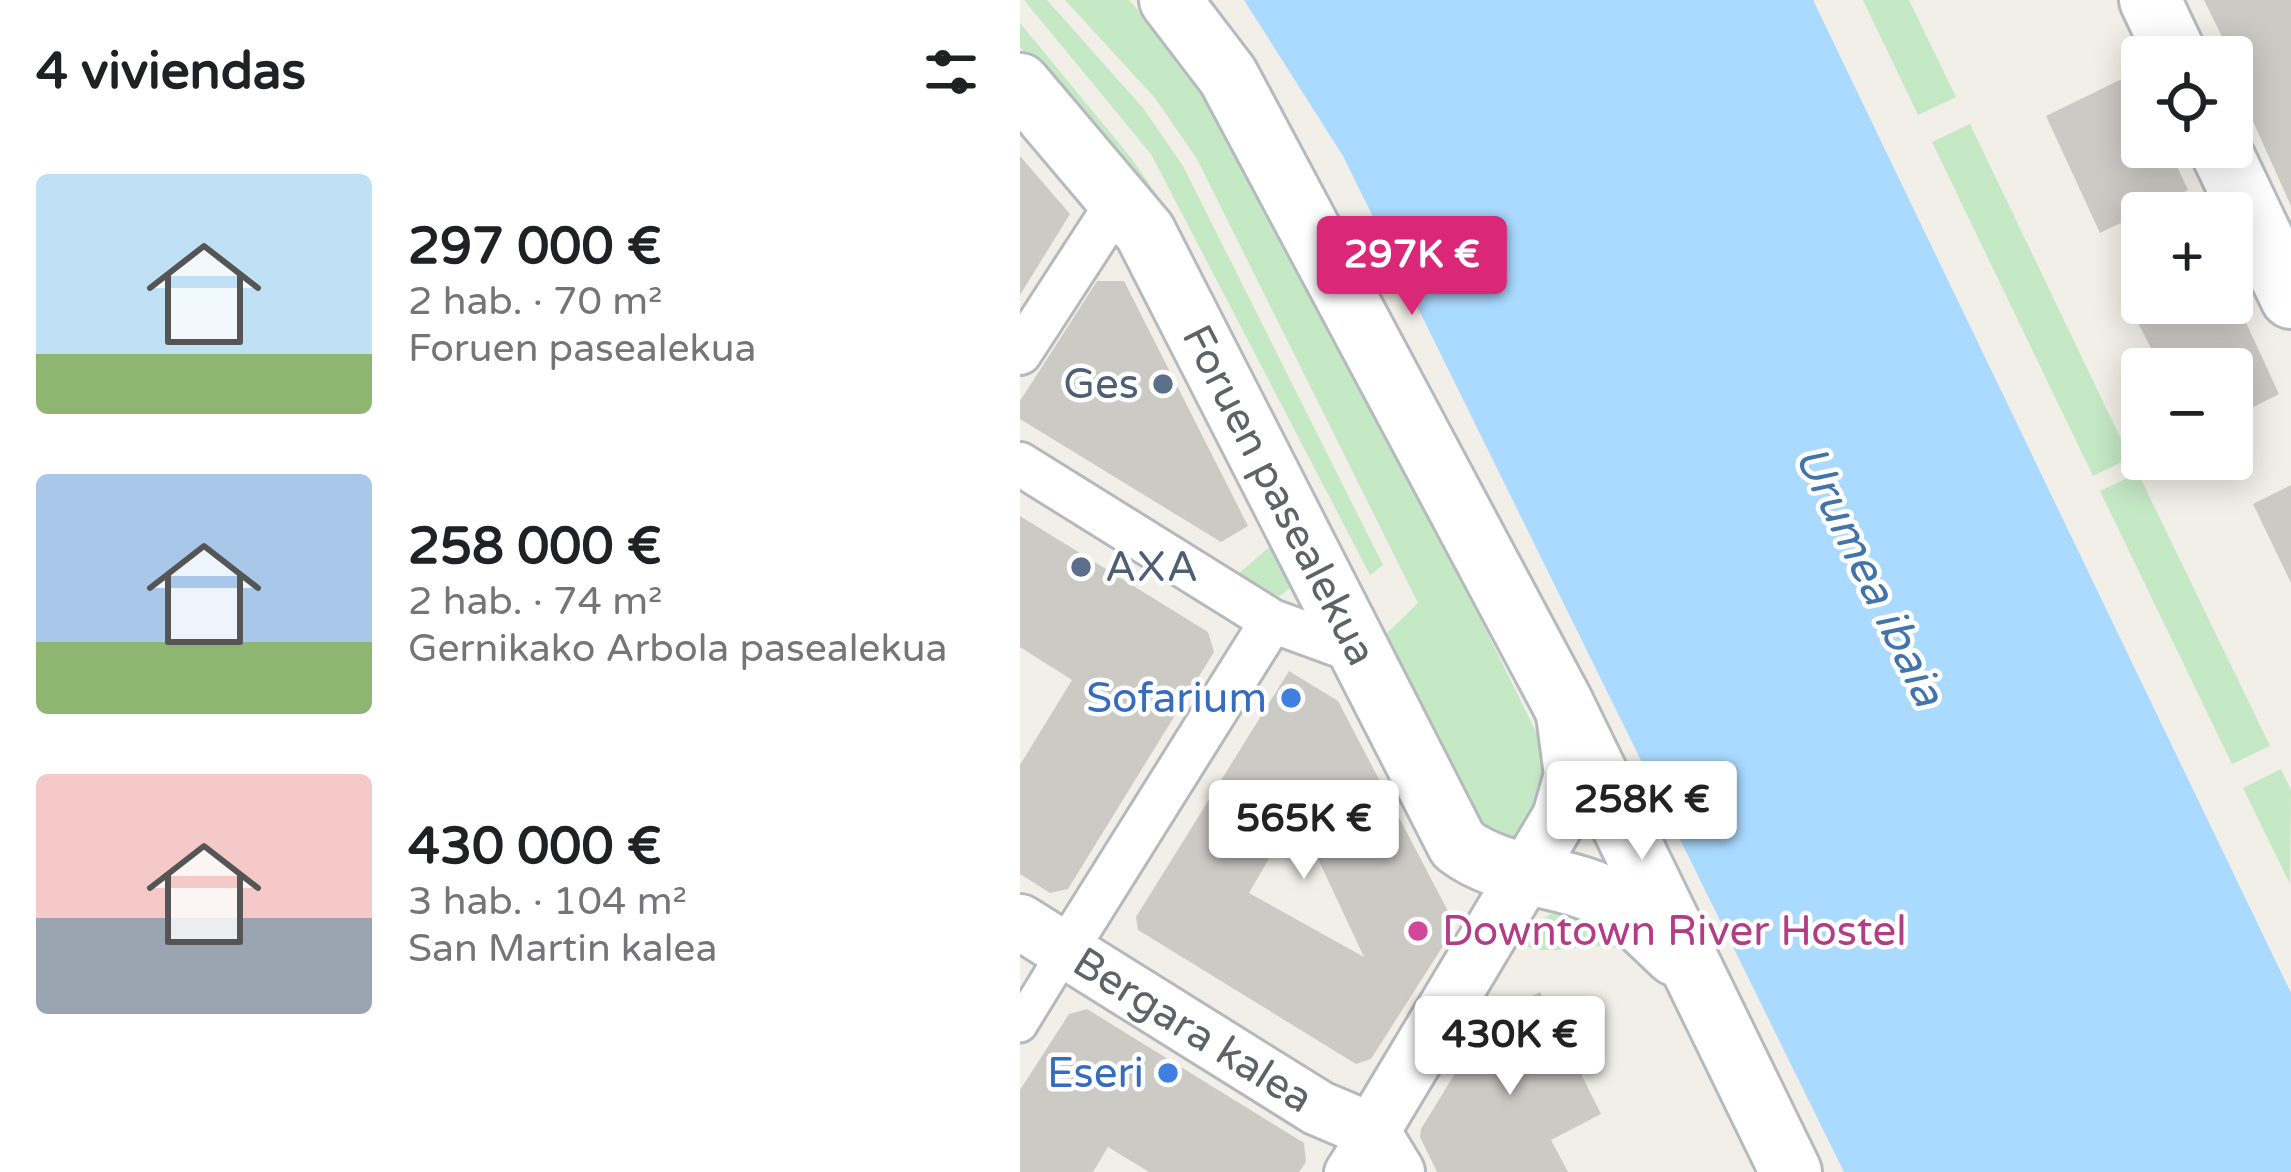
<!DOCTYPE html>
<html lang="es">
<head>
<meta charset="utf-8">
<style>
  :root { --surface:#fff; --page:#f2f2f2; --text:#202124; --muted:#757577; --accent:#db2777 }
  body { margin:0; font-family:"Varela Round",sans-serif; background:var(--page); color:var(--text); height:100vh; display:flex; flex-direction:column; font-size:45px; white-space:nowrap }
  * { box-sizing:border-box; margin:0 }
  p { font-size:39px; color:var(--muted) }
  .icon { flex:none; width:66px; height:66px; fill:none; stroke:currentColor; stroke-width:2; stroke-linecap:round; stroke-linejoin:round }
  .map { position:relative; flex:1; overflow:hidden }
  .details { display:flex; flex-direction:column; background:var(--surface); width:1020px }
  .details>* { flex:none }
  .tools { position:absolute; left:1101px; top:36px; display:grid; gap:24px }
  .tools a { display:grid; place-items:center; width:132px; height:132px; border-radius:12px; background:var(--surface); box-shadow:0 6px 30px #0003; font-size:60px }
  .price { position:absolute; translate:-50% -102px; padding:0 27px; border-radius:12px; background:#fff; color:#222; font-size:39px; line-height:78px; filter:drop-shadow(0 3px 6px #0008) }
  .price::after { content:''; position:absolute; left:50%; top:72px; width:36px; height:27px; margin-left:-18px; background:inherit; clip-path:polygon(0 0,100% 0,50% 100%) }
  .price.on { background:var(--accent); color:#fff }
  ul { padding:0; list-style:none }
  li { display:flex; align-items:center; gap:36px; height:300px; padding:0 36px }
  li span { display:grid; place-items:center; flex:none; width:336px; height:240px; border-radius:12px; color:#555 }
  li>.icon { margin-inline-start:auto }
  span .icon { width:144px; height:144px; fill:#fffc; stroke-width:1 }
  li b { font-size:51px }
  h2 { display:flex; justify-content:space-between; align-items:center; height:144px; padding:0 36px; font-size:51px }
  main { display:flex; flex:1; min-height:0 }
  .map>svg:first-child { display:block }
  .green { fill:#c5e8c5 }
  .water { fill:#aadaff }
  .building { fill:#cccac5; fill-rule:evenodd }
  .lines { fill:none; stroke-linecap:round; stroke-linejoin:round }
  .pedestrian-casing { stroke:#b5b8bc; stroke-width:39 }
  .minor-casing { stroke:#b5b8bc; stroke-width:48 }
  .tertiary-casing { stroke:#b5b8bc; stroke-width:60 }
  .secondary-casing { stroke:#b6babf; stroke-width:66 }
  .pedestrian { stroke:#fff; stroke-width:33 }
  .minor { stroke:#fff; stroke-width:42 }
  .tertiary { stroke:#fff; stroke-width:54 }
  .secondary { stroke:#fff; stroke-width:60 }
  .service-dot { fill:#5c6f8a; stroke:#fff; stroke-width:4.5 }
  .shop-dot { fill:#3f7fe0; stroke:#fff; stroke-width:4.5 }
  .hotel-dot { fill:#d1479c; stroke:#fff; stroke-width:4.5 }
  .labels { text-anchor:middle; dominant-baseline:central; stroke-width:9; stroke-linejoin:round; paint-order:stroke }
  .service-label { font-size:42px; fill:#4e5e75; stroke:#fff; text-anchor:end }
  .street-label { font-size:42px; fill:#5f6368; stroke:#fff }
  .shop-label { font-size:42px; fill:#366cbe; stroke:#fff; text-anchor:end }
  .hotel-label { font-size:42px; fill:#b23c85; stroke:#fff; text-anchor:start }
  .water-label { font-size:45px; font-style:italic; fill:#4174aa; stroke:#fff }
</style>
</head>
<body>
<main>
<section class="details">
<h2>4 viviendas<svg class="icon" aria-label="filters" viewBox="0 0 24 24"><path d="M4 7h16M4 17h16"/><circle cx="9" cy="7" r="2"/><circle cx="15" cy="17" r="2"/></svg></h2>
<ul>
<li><span style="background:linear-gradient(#bfe0f5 75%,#8fb573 0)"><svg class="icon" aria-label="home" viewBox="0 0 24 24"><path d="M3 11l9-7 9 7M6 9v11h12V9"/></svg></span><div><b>297 000 €</b><p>2 hab. · 70 m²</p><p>Foruen pasealekua</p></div></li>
<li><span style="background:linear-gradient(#a9c7e8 70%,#8fb573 0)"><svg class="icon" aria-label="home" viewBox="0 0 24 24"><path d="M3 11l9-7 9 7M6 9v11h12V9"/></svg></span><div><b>258 000 €</b><p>2 hab. · 74 m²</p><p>Gernikako Arbola pasealekua</p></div></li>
<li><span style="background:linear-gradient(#f6c9c9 60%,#9aa5b1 0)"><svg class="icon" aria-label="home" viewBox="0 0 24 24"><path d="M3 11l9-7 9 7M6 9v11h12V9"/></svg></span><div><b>430 000 €</b><p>3 hab. · 104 m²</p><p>San Martin kalea</p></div></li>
</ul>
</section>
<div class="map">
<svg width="1271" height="1172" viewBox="0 0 1271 1172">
  <rect width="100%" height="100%" fill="#f1efe8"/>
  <!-- green -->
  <path class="green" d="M4,0H27L123,108L163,166L363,565L350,575L131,154Z
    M45,0H109L159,56L202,116L436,569L518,736L526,782L505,836L482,845L464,841L352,648L398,603L177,159L135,98Z
    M843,0H889L936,97L898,115Z
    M0,23L112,159L146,208L137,216L109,175L0,47Z
    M950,124L1110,458L1073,476L912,142Z
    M1118,473L1250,746L1212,764L1080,491Z
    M254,543L276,583L260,596L247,593L217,575Z
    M1261,769L1271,790L1270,884L1223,788Z
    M546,909L564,910L618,956C573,932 537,962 501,944C513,924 524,915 546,909Z"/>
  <!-- water -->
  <path class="water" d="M224,0H793L1271,993V1172H824L323,156Z"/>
  <!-- building -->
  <path class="building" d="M1184,0H1271V206L1213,77L1218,75L1212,57Z
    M1114,73L1122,91V147H1148L1168,190L1080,233L1026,116Z
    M0,156L50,214L0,295Z
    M77,281H104L228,526L201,542L0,419V401Z
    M1161,303H1217L1259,394L1212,418V369H1142L1118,323Z
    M1271,485V583L1233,504Z
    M0,516L188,632L194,652L48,889L30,893L0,874V765L52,680L0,647Z
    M269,671L318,701L430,915V935L351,1059L336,1064L118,930L116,917ZM276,812L344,957L229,893Z
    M520,992L581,1114L531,1140L548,1172H417L400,1137L401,1129L470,1016Z
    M67,1009L284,1143L286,1162L279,1172H129L88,1147L73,1172H0V1090L49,1014Z"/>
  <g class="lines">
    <defs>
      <path id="pedestrian" d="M0,1025L46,950"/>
      <path id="minor" d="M0,353L100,199
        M0,464L252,621L340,653
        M46,950L252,621
        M326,1172L352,1131"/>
      <g id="tertiary">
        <path id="s1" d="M0,922L298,1108L352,1131L377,1172"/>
        <path d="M352,1131L540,817L552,775L544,714"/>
      </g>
      <g id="secondary">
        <path d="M150,0L208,76L541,700L771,1172"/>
        <path d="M1130,0L1157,57"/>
        <path id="s2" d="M0,84L125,232L438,845C479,876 526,873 572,891C605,903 630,932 655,955"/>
        <path d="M1199,147L1271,298"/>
      </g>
    </defs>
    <!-- pedestrian casing -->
    <use href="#pedestrian" class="pedestrian-casing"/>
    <!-- minor casing -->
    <use href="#minor" class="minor-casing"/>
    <!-- tertiary casing -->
    <use href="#tertiary" class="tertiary-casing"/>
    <!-- secondary casing -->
    <use href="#secondary" class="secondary-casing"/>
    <!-- pedestrian -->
    <use href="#pedestrian" class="pedestrian"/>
    <!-- minor -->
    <use href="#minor" class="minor"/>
    <!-- tertiary -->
    <use href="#tertiary" class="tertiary"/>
    <!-- secondary -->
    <use href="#secondary" class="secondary"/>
  </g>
  <!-- markers -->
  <g class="service-dot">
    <circle cx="143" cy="384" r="12"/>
    <circle cx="61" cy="567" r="12"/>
  </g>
  <g class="shop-dot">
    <circle cx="271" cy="698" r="12"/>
    <circle cx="148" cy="1073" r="12"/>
  </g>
  <circle class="hotel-dot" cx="398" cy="931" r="12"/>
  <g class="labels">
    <!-- service labels -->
    <g class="service-label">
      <text x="119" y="384">Ges</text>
      <text x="85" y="567" text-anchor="start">AXA</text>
    </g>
    <!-- street labels -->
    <g class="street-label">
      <text stroke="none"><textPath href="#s2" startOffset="489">Foruen pasealekua</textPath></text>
      <text stroke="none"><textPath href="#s1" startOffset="204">Bergara kalea</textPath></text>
    </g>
    <!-- shop labels -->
    <g class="shop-label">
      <text x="247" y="698">Sofarium</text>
      <text x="124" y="1073">Eseri</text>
    </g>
    <!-- hotel labels -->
    <g class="hotel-label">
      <text x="422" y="931">Downtown River Hostel</text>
    </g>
    <!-- water labels -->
    <g class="water-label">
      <text transform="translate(849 576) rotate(64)">Urumea ibaia</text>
    </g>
  </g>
</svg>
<div class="tools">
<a><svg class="icon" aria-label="locate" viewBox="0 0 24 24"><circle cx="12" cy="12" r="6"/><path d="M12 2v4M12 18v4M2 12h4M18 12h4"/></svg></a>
<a>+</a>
<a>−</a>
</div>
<b class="price on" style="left:392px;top:318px">297K €</b>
<b class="price" style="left:622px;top:863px">258K €</b>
<b class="price" style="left:284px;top:882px">565K €</b>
<b class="price" style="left:490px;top:1098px">430K €</b>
</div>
</main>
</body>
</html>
